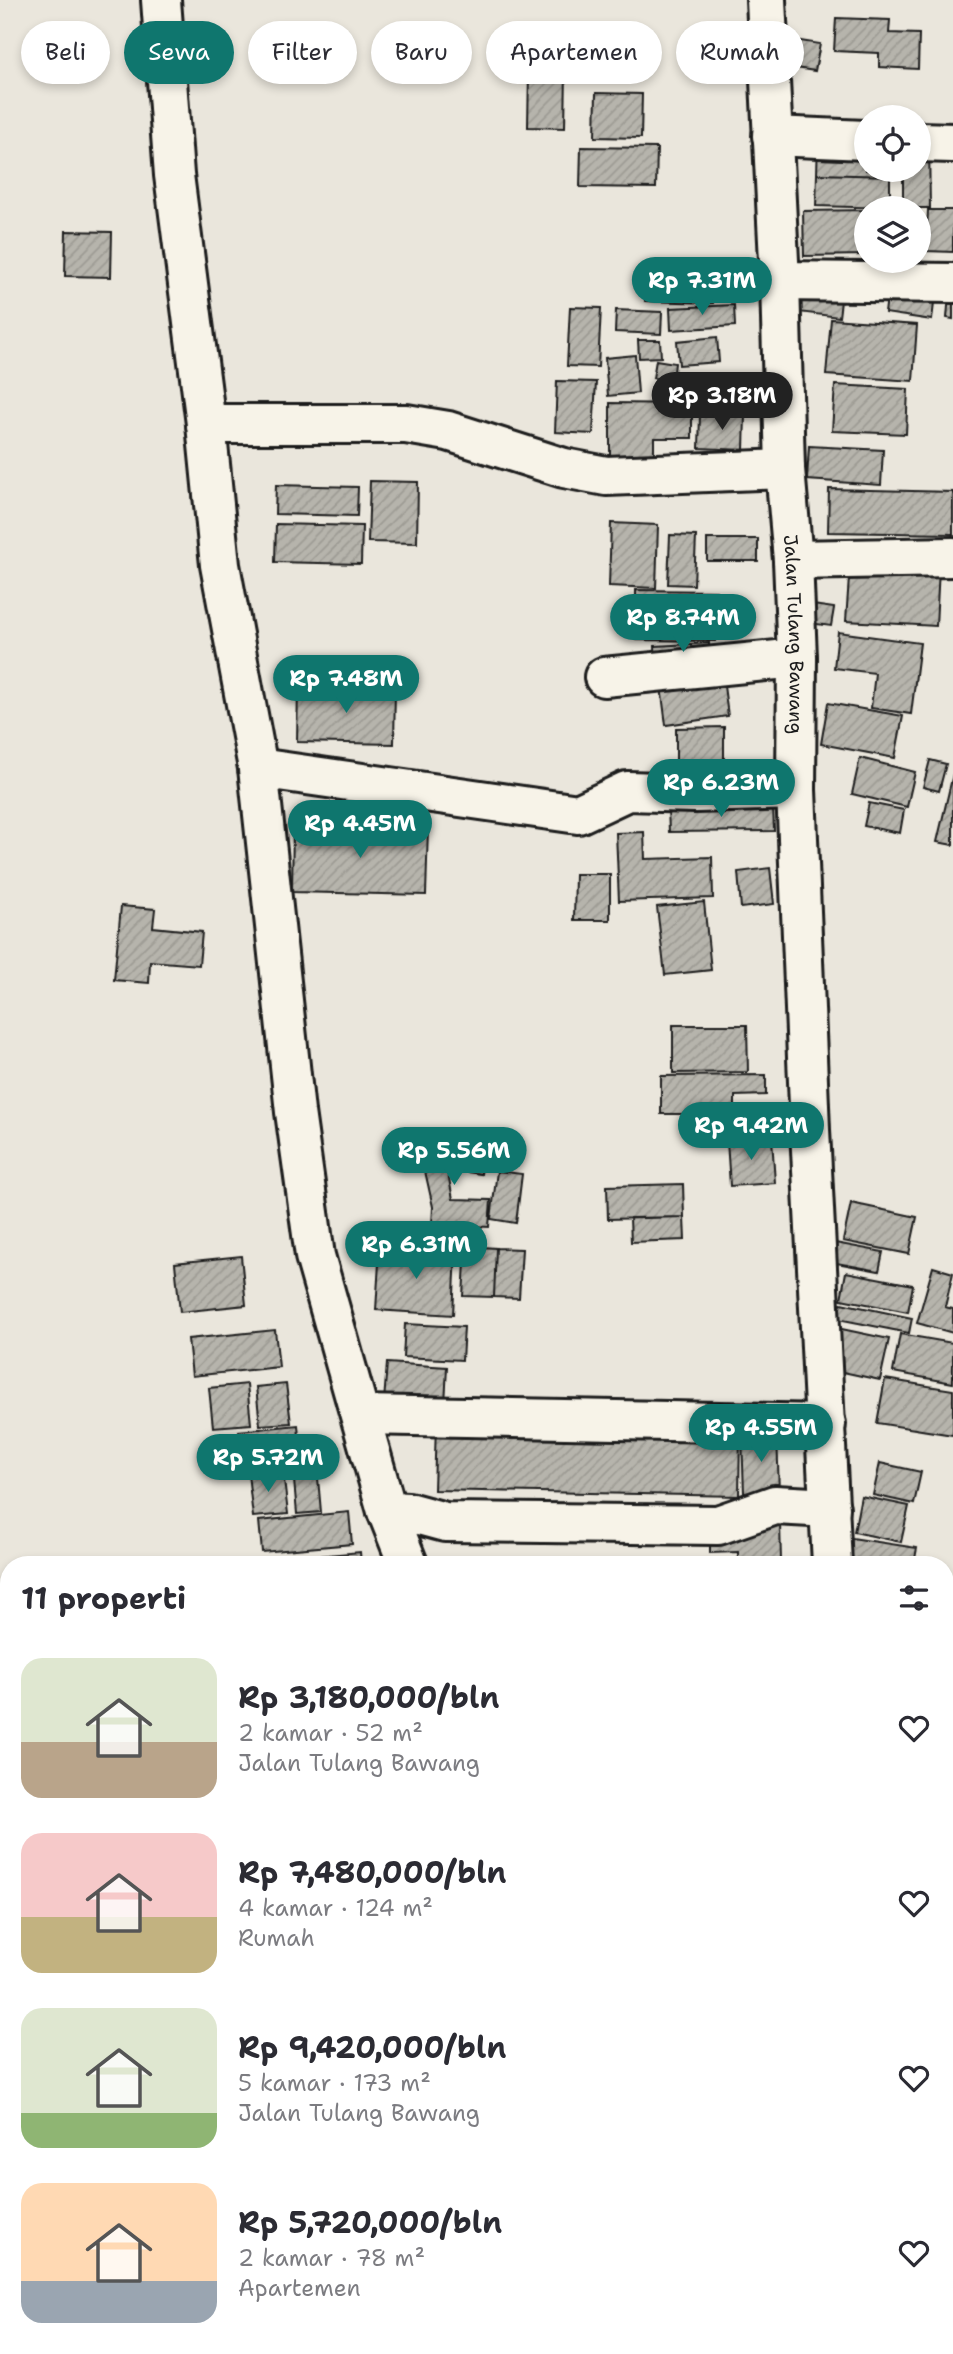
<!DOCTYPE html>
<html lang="id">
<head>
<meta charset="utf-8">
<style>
  :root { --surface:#fff; --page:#f7f7f7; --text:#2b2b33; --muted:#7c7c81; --accent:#0f766e }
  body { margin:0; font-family:"Shantell Sans",sans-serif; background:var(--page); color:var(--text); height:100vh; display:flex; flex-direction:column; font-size:26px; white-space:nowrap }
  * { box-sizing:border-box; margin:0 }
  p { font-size:23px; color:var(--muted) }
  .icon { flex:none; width:38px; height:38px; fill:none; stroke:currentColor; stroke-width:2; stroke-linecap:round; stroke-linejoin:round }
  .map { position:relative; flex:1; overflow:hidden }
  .sheet { position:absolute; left:0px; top:1556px; width:954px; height:800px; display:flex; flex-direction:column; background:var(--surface); border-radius:28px 28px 0 0; box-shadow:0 4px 10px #0003 }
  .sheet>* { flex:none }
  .top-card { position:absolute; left:21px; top:21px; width:912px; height:63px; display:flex; gap:14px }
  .fabs { position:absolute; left:854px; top:105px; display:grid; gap:14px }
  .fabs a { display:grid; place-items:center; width:77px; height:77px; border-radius:50%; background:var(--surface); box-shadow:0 4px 10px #0003; font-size:35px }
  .price { position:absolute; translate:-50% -60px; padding:0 16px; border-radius:24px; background:var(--accent); color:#fff; font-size:23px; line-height:46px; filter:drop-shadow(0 2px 4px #0008) }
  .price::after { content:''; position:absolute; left:50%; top:42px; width:21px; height:16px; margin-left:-10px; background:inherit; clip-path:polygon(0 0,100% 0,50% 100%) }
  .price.current { background:#222; color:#fff }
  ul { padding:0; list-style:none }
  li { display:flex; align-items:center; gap:21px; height:175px; padding:0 21px }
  li span { display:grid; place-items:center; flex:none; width:196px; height:140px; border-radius:21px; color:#555 }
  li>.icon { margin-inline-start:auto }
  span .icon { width:84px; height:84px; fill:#fffc; stroke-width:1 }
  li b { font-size:30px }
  h2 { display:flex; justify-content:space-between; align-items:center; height:84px; padding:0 21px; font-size:30px }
  .tag { padding:0 24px; border-radius:32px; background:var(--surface); box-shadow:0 4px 10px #0003; font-size:24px; line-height:63px }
  .tag.current { background:var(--accent); color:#fff }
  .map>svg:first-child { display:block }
  .building { fill:url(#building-hatch); stroke:#1c1c1c; stroke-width:2 }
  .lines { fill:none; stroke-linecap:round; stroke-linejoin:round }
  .minor-casing { stroke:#1c1c1c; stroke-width:44 }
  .minor { stroke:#f7f3e8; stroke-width:38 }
  .labels { text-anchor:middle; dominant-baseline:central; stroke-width:5; stroke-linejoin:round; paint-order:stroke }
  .street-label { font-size:19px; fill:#1c1c1c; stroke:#f7f3e8 }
</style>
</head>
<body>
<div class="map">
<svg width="953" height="2354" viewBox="0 0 953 2354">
  <defs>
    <pattern id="building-hatch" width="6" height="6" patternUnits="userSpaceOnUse" patternTransform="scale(1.75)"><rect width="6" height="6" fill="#b6b4ac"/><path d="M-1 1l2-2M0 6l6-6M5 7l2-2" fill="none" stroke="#9c9a93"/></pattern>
  </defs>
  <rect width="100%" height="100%" fill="#eae6dc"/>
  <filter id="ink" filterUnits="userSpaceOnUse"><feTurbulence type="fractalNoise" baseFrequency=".0143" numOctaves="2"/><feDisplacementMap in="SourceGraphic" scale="14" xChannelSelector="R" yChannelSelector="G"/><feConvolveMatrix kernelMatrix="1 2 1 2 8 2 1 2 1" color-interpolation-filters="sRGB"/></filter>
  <g filter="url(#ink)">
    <!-- building -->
    <path class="building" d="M836,18L890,20L889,33L919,34L918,69L879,67V53L834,51Z
      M794,40L820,44L815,71L789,67Z
      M529,71L566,72L565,128L528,127Z
      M596,93L642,94L641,138L595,137Z
      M818,141L866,143V170H890V176L817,174Z
      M919,143H929L930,208H903V170H919Z
      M581,147L657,148L656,188L580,187Z
      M817,174L890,176V208L816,206Z
      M866,210V255L804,256L803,211Z
      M928,210H953V252L926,251Z
      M66,231L112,232L111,277L65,276Z
      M646,265L714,266L713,303L645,301Z
      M793,286L842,293L839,317L790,311Z
      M888,289L935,295L932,320L885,313Z
      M949,294H953V319L947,318Z
      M734,305L735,326L671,330L670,308Z
      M570,307L601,308L598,367L567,366Z
      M616,310L662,312L661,334L615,332Z
      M831,319L917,325L913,381L826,375Z
      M717,337L719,362L679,365L677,341Z
      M638,340H660L661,357L639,358Z
      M635,355L638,393L608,396L605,358Z
      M656,360L675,363L673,380L653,378Z
      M557,381L596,382L593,434L555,432Z
      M835,385L908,389L906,434L832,431Z
      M610,403L692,404V438H654V465H610Z
      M700,414L745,415L744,450L699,448Z
      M809,446L883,450L881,485L807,480Z
      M370,481L418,482L417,543L368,542Z
      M276,485L358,487L357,516L275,514Z
      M829,489L953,492V534L828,532Z
      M611,523L658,525L656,588L609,586Z
      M276,524L362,526L361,564L275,562Z
      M670,535L696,536L694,585L668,584Z
      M707,539H758V561H707Z
      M850,563L939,568L936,626L846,621Z
      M636,590L716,591L715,641L636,640Z
      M813,605L834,608L831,626L809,623Z
      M838,632L920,643L911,714L871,708L875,673L834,668Z
      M709,643L710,663L656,666L655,646Z
      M722,671L728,716L666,725L660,679Z
      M298,687L395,688L394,744L297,742Z
      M828,703L903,716L895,758L821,744Z
      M724,727V784H676V728Z
      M860,758L915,772L907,807L852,794Z
      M930,760L946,764L939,791L923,787Z
      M953,774V845L937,842Z
      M869,803L904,810L900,833L864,826Z
      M773,806L774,831L669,832L668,807Z
      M293,825L428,827L426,895L292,892Z
      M644,832L645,859L712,857L713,898L619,901L616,833Z
      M770,868L774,904L741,908L738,872Z
      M575,874H610V920H574Z
      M704,902L711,970L665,975L657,907Z
      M121,906L155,909L153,927L202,932L199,965L150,961L149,983L114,980Z
      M673,1025H747L748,1072L673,1073Z
      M766,1075V1095L735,1096V1114H661V1076Z
      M772,1138L775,1183L730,1186L727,1141Z
      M429,1143L484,1152L481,1174L447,1169L453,1199L491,1200L489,1227L432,1224L433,1207L423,1162L425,1161Z
      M497,1171L522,1174L516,1223L491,1219Z
      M683,1184L684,1217L608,1219L607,1186Z
      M851,1203L917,1217L909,1254L843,1241Z
      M684,1217L685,1240L631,1242L630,1218Z
      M830,1242L883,1252L879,1271L826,1261Z
      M466,1246L496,1248L494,1297L463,1296Z
      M380,1247L456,1252L453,1315L376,1310Z
      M496,1248L522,1249L519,1298L494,1297Z
      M241,1256L246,1305L180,1312L175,1263Z
      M933,1267L953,1273L945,1307L953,1309V1333L917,1323Z
      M846,1272L913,1285L908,1312L841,1299Z
      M841,1303L912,1318L909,1333L838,1319Z
      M405,1324L464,1327L462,1360L403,1357Z
      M837,1328L889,1339L880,1380L829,1369Z
      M275,1330L279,1367L192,1376L188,1339Z
      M900,1334L953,1343V1383L893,1372Z
      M387,1363L447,1367L445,1404L384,1401Z
      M885,1379L953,1390V1435L877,1423Z
      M247,1384L251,1424L213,1427L209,1388Z
      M286,1384L291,1423L260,1425L256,1387Z
      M436,1424L740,1430L739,1496L434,1490Z
      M298,1425L301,1460L242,1465L239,1431Z
      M777,1434L779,1492L744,1493L742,1436Z
      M880,1463L921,1472L914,1504L873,1495Z
      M317,1467L321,1512L297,1514L293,1469Z
      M283,1471L288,1514L253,1517L248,1474Z
      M861,1496L909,1506L901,1542L854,1532Z
      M349,1512L352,1544L262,1552L259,1521Z
      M780,1522L781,1561L738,1563V1552L710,1553V1538Z
      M839,1536L917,1548L914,1564H835Z
      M360,1552L361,1564H319L318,1556Z
      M945,1833L953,1834V1880H945Z
      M945,1885L953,1886V1926L945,1925Z
      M949,2047L953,2048V2124L945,2123V2081Z
      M945,2129L953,2130V2173L945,2172Z
      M945,2234L953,2235V2296L945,2295Z
      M876,2347H939L938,2354H908L876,2350Z
      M236,2348L282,2353V2354H235Z"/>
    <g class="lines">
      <defs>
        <g id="minor">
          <path d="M161,0L174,175L206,424L220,565L258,768L295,1112L315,1256L387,1511L408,1564"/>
          <path id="s1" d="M766,0L780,281L785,469L793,560L797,658L796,790L810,1130L832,1564"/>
          <path d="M772,136L866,140"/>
          <path d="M919,142L953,143"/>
          <path d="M780,281L953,283"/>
          <path d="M206,424H406L448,431L564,468L606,476L785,469"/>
          <path d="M793,560L953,557"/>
          <path d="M604,677L797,658"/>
          <path d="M258,768L578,814L627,791L695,793L796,790"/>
          <path d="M361,1415L826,1424"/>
          <path d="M387,1511L408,1512L445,1522L718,1525L775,1505L830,1508"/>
          <path d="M945,1823L953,1825"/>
          <path d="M945,2000H953"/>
          <path d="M387,2347L392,2354"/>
          <path d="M692,2347L694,2354"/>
          <path d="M870,2347V2354"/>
        </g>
      </defs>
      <!-- minor casing -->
      <use href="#minor" class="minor-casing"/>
      <!-- minor -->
      <use href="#minor" class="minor"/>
    </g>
  </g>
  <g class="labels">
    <!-- street labels -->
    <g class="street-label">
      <text stroke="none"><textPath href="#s1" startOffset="635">Jalan Tulang Bawang</textPath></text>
    </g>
  </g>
</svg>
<div class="fabs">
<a><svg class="icon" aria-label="locate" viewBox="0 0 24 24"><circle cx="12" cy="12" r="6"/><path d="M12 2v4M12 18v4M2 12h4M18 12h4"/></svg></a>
<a><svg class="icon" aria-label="layers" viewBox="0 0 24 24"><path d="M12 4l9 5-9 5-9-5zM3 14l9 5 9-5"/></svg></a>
</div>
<b class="price" style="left:702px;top:317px">Rp 7.31M</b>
<b class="price current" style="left:722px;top:432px">Rp 3.18M</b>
<b class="price" style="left:683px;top:654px">Rp 8.74M</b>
<b class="price" style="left:346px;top:715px">Rp 7.48M</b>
<b class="price" style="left:721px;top:819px">Rp 6.23M</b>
<b class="price" style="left:360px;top:860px">Rp 4.45M</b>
<b class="price" style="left:751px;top:1162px">Rp 9.42M</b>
<b class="price" style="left:454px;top:1187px">Rp 5.56M</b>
<b class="price" style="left:416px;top:1281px">Rp 6.31M</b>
<b class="price" style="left:761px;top:1464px">Rp 4.55M</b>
<b class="price" style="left:268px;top:1494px">Rp 5.72M</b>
<div class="top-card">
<a class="tag">Beli</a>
<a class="tag current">Sewa</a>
<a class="tag">Filter</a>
<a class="tag">Baru</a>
<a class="tag">Apartemen</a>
<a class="tag">Rumah</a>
</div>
<section class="sheet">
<h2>11 properti<svg class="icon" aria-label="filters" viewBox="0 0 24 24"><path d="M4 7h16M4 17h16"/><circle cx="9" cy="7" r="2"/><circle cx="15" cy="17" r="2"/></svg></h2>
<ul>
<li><span style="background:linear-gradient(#dfe7d0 60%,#b9a48a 0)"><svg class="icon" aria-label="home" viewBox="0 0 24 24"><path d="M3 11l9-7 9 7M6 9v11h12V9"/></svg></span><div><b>Rp 3,180,000/bln</b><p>2 kamar · 52 m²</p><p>Jalan Tulang Bawang</p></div><svg class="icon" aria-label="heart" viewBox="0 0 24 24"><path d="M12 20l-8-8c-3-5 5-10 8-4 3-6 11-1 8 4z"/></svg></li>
<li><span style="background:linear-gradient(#f6c9c9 60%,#c2b280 0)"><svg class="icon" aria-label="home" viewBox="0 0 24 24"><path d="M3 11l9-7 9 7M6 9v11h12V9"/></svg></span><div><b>Rp 7,480,000/bln</b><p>4 kamar · 124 m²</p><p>Rumah</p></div><svg class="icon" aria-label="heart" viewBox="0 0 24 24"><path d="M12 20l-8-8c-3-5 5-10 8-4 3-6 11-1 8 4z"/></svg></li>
<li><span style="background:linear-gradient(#dfe7d0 75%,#8fb573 0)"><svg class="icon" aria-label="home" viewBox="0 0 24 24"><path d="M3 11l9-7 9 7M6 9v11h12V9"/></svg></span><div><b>Rp 9,420,000/bln</b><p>5 kamar · 173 m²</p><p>Jalan Tulang Bawang</p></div><svg class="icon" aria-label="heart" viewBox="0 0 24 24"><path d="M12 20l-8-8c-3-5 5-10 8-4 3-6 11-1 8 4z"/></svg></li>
<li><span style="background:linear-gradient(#ffd9b3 70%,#9aa5b1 0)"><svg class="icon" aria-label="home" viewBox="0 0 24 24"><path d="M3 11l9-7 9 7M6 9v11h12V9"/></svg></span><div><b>Rp 5,720,000/bln</b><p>2 kamar · 78 m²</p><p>Apartemen</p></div><svg class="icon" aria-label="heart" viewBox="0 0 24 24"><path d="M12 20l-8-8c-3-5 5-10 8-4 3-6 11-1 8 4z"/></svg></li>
</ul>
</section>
</div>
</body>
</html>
